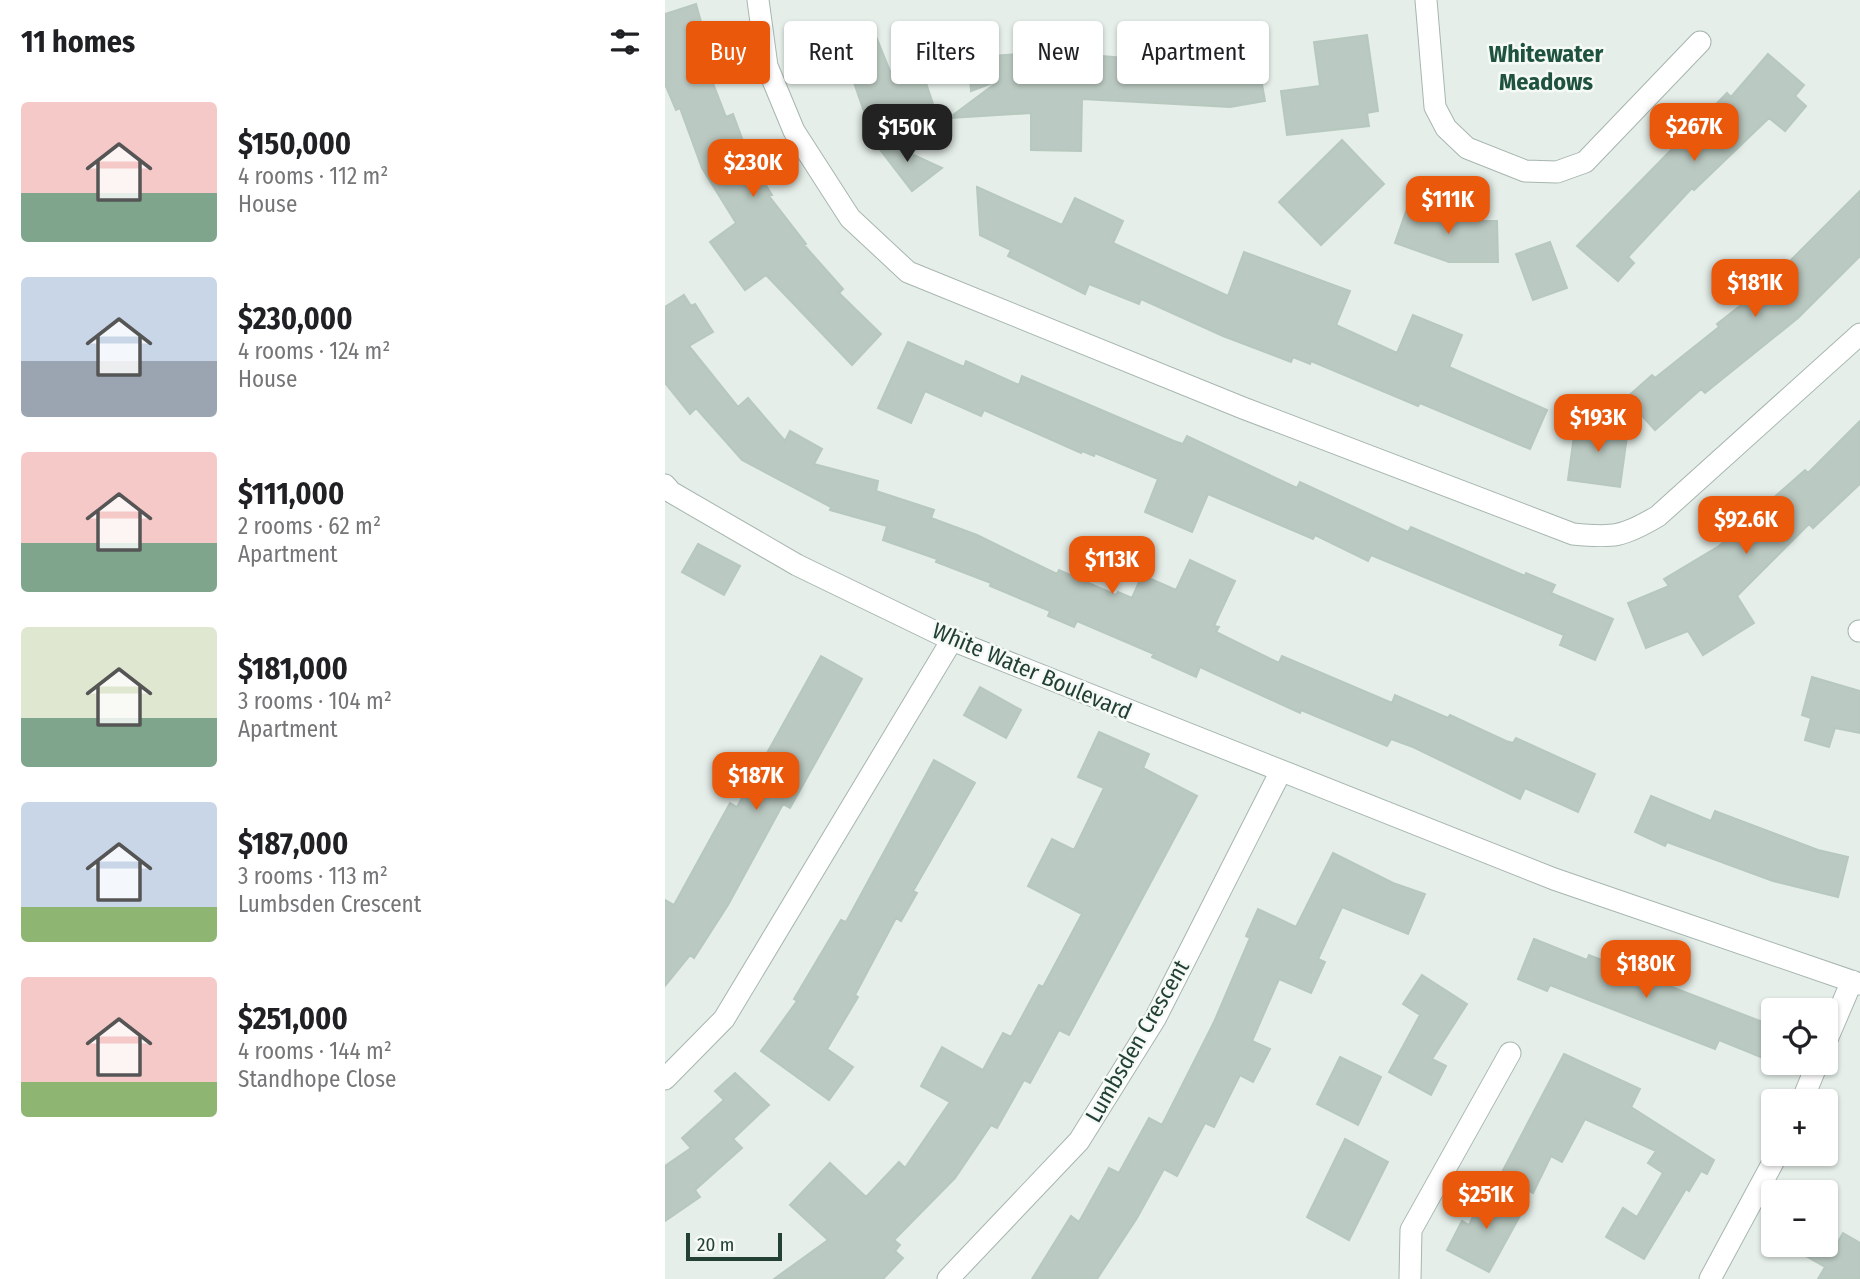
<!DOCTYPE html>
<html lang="en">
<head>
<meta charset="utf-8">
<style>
  :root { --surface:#fff; --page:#f2f2f2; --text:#202124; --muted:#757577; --accent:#ea580c }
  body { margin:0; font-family:"Fira Sans Condensed",sans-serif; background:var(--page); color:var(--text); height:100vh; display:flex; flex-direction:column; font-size:26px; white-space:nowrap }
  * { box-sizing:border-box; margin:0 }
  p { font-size:23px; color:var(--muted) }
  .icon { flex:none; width:38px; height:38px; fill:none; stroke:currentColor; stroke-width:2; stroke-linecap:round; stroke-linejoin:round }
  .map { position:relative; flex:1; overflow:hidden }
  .side { display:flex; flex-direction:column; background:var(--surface); width:665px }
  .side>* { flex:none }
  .hud { position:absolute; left:21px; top:21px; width:665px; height:63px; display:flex; gap:14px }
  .tools { position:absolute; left:1096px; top:998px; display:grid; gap:14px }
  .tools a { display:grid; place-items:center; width:77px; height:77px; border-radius:7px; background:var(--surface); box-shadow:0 2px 5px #0004; font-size:35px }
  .scale { position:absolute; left:21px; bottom:18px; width:96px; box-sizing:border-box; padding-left:7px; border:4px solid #234035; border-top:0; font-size:19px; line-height:24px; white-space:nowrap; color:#234035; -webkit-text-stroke:5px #f6faf7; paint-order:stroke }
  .price { position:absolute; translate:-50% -60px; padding:0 16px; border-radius:14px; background:var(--accent); color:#fff; font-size:23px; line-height:46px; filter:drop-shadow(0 2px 4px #0008) }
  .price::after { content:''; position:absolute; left:50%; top:42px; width:21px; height:16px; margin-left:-10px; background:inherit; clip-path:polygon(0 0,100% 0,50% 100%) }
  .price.on { background:#222; color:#fff }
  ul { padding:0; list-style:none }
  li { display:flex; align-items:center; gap:21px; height:175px; padding:0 21px }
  li span { display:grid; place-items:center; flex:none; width:196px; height:140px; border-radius:7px; color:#555 }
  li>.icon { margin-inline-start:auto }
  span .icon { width:84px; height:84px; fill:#fffc; stroke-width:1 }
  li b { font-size:30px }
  h2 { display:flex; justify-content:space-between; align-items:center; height:84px; padding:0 21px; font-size:30px }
  .pill { padding:0 24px; border-radius:7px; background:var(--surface); box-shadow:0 2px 5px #0004; font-size:24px; line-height:63px }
  .pill.on { background:var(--accent); color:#fff }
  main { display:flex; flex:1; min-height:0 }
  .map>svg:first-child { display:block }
  .building { fill:#bac9c1; stroke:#b7c8bf; stroke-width:2 }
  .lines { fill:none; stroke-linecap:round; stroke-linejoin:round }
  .minor-casing { stroke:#a7b6af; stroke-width:23 }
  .minor { stroke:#fff; stroke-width:21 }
  .labels { text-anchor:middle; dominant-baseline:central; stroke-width:5; stroke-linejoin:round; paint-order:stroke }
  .street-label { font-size:23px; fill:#234035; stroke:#f6faf7 }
  .neighbourhood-label { font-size:24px; font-weight:bold; fill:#1f5340; stroke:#f6faf7 }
</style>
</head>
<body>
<main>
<section class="side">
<h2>11 homes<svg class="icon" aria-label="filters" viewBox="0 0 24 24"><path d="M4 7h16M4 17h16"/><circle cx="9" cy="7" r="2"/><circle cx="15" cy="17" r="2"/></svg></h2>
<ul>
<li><span style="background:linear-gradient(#f6c9c9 65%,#7fa58c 0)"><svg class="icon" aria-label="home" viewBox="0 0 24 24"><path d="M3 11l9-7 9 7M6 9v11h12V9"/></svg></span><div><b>$150,000</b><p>4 rooms · 112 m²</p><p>House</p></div></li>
<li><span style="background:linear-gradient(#c9d6e8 60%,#9aa5b1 0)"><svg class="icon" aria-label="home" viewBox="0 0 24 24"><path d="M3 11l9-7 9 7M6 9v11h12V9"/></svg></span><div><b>$230,000</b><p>4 rooms · 124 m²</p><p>House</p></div></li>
<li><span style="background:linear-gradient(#f6c9c9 65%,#7fa58c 0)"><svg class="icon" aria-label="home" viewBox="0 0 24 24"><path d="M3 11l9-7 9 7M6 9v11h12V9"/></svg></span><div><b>$111,000</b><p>2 rooms · 62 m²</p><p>Apartment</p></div></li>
<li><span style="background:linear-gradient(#dfe7d0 65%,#7fa58c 0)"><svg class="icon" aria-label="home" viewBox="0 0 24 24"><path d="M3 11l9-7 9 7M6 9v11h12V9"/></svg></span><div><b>$181,000</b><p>3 rooms · 104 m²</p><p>Apartment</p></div></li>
<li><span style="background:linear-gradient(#c9d6e8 75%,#8fb573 0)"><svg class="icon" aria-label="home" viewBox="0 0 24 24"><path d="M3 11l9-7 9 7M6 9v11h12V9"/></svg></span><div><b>$187,000</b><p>3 rooms · 113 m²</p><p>Lumbsden Crescent</p></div></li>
<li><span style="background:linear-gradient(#f6c9c9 75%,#8fb573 0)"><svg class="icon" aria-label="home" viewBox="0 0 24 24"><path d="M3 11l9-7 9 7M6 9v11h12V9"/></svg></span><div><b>$251,000</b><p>4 rooms · 144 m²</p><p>Standhope Close</p></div></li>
</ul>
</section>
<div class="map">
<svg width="1195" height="1279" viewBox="0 0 1195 1279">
  <rect width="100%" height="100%" fill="#e5eee9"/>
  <!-- building -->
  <path class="building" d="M31,4L40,36L31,39L61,117L68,114L85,160L107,195L104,196L141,244L139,245L178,289L174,293L216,334L187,365L101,275L80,290L45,242L71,223L37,168L15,108L11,110L0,84V14Z
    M206,24L229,81L257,71L268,104L204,126L185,71L175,75L161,42Z
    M702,35L713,111L702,113L704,126L622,135L616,91L655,86L649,42Z
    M367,44L402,45L401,53L496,61V57L557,61L592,56L600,101L565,107L417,99L416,151L366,150V113L284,118L335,80L306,91L304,58L367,53Z
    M1103,54L1139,85L1130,96L1141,106L1120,131L1104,118L1029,190L1027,188L963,257L969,263L953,281L912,246L1062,93L1066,97Z
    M203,134L277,168L247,191Z
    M677,140L719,184L656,245L614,202Z
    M312,187L397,225L410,198L458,221L448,243L563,296L579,252L685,291L671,325L732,353L748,315L797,335L784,367L882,410L865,449L755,403L753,406L646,361L645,364L628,357L626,362L558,336L476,299L474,304L424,284L420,294L343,256L346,250L315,235Z
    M1195,191V256L1133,318L1040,393L1036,389L990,430L961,398L987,375L990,378L1054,327L1052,324L1099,287Z
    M745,200L806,221H832L833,262H784L730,243Z
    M885,242L902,288L868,300L851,254Z
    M19,295L26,306L30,304L48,332L24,346L73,407L83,398L120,441L125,431L157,449L149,464L213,481L211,491L269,510L266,518L312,535L392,574L394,570L451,595L453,592L467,598L477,575L511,590L525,560L570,581L549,626L554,627L551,632L614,663L617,656L727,703L730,695L783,718L785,715L841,741L848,743L851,738L930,774L913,812L860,788L855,799L748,747L726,739L722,746L636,710L635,713L535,667L531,677L487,657L489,654L412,621L409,627L383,616L385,611L325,586L326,583L271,562L272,559L218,540L222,526L165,510L166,507L77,460L31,408L25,414L0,383V307Z
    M243,342L299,367L301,361L354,385L357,376L509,441L518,444L522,436L632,488L635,482L743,532L746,527L860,576L861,573L890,585L886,593L948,619L930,660L895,645L899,635L706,555L703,561L650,535L648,539L543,494L527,532L480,512L493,479L430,453L429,456L417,451L416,453L319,410L316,416L260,391L246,423L213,408Z
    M911,421L963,429L955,487L903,480Z
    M1195,421V484L1148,528L1144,524L1072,596L1089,623L1038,655L1023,631L981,648L963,603L1004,586L999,579L1054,546L1140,470L1143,473Z
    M33,544L75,566L59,595L17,572Z
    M156,656L197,679L125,808L118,804L63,905L29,958L25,955L0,986V900L9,905L65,803L72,807Z
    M1147,677L1195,691V733L1170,728L1164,747L1140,740L1146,718L1137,715Z
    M315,687L356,710L341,738L299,715Z
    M434,732L484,754L478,768L532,796L404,1035L394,1030L365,1083L359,1080L332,1128L326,1125L290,1178L229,1240L235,1245L230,1251L238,1258L218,1279H109L163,1240L125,1205L165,1163L201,1197L234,1162L240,1168L285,1102L256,1086L277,1047L318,1070L338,1033L346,1037L374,985L378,987L417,914L363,886L387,839L409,850L439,788L413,777Z
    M269,760L310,783L248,891L252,893L236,921L231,918L190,995L193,997L162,1049L188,1067L164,1100L96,1051L132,1001L129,999L176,920L181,922Z
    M986,796L1046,821L1050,811L1153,850L1183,857L1173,897L1108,881L1002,842L1000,846L970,832Z
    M668,853L728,883L760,894L743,934L677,907L653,959L660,962L646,993L614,979L587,1041L605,1049L588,1082L575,1075L549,1127L540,1123L512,1176L499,1169L472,1218L432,1279H367L406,1216L414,1222L444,1168L454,1173L484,1118L497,1125L549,1022L585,938L581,936L593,909L631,927Z
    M869,939L922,960L924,955L1108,1026V1062L1054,1040L1050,1049L885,985L882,991L853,979Z
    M757,975L802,1004L767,1059L781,1066L766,1095L724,1072L755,1015L738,1004Z
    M899,1054L975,1089L966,1107L1049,1160L1042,1174L1036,1171L1024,1191L1021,1189L979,1259L941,1237L958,1208L972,1217L998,1173L983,1163L991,1151L920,1119L897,1162L886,1156L868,1193L836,1174Z
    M675,1057L716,1077L693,1125L652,1104Z
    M70,1073L104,1105L68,1139L77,1148L30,1190L35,1197L0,1221V1166L26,1148L17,1138L59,1100L50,1091Z
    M680,1139L723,1162L684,1240L642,1217Z
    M824,1183L856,1214L824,1272L782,1250L797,1221L804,1225Z
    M1178,1233L1195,1243V1279H1153L1160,1267L1120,1244H1172Z"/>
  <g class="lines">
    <defs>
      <path id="minor" d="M93,0L102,66L129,131L185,218L243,272L578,408L908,534C948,538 958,537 993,516L1195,334
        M761,0L770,107L781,128L802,148L860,171L892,172L920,162L1035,42
        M0,485L6,492L132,565L287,640L889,879L1195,984
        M1194,631H1195
        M1160,1044L1187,981
        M0,1079L59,1019L287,640
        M1137,1101L1153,1062
        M283,1279L414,1141L490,1019L616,771
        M745,1279L746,1230L845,1053
        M1045,1279L1113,1153"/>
    </defs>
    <!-- minor casing -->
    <use href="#minor" class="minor-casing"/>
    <!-- minor -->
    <use href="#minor" class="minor"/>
  </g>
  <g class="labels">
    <!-- street labels -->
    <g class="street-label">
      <text transform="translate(367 671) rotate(23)">White Water Boulevard</text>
      <text transform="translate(472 1041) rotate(-60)">Lumbsden Crescent</text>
    </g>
    <!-- neighbourhood labels -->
    <g class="neighbourhood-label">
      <text x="881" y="54">Whitewater<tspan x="881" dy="28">Meadows</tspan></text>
    </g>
  </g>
</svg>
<div class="tools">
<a><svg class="icon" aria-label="locate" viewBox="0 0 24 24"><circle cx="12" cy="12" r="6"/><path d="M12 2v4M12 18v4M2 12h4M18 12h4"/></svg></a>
<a>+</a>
<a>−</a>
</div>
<div class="scale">20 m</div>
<b class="price" style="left:1029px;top:163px">$267K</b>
<b class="price on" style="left:242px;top:164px">$150K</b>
<b class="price" style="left:88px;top:199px">$230K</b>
<b class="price" style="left:783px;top:236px">$111K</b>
<b class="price" style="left:1090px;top:319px">$181K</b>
<b class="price" style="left:933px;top:454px">$193K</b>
<b class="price" style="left:1081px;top:556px">$92.6K</b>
<b class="price" style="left:447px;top:596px">$113K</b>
<b class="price" style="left:91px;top:812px">$187K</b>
<b class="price" style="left:981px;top:1000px">$180K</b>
<b class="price" style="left:821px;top:1231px">$251K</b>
<div class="hud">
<a class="pill on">Buy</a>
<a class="pill">Rent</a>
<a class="pill">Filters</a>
<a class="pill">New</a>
<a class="pill">Apartment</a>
</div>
</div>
</main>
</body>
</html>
